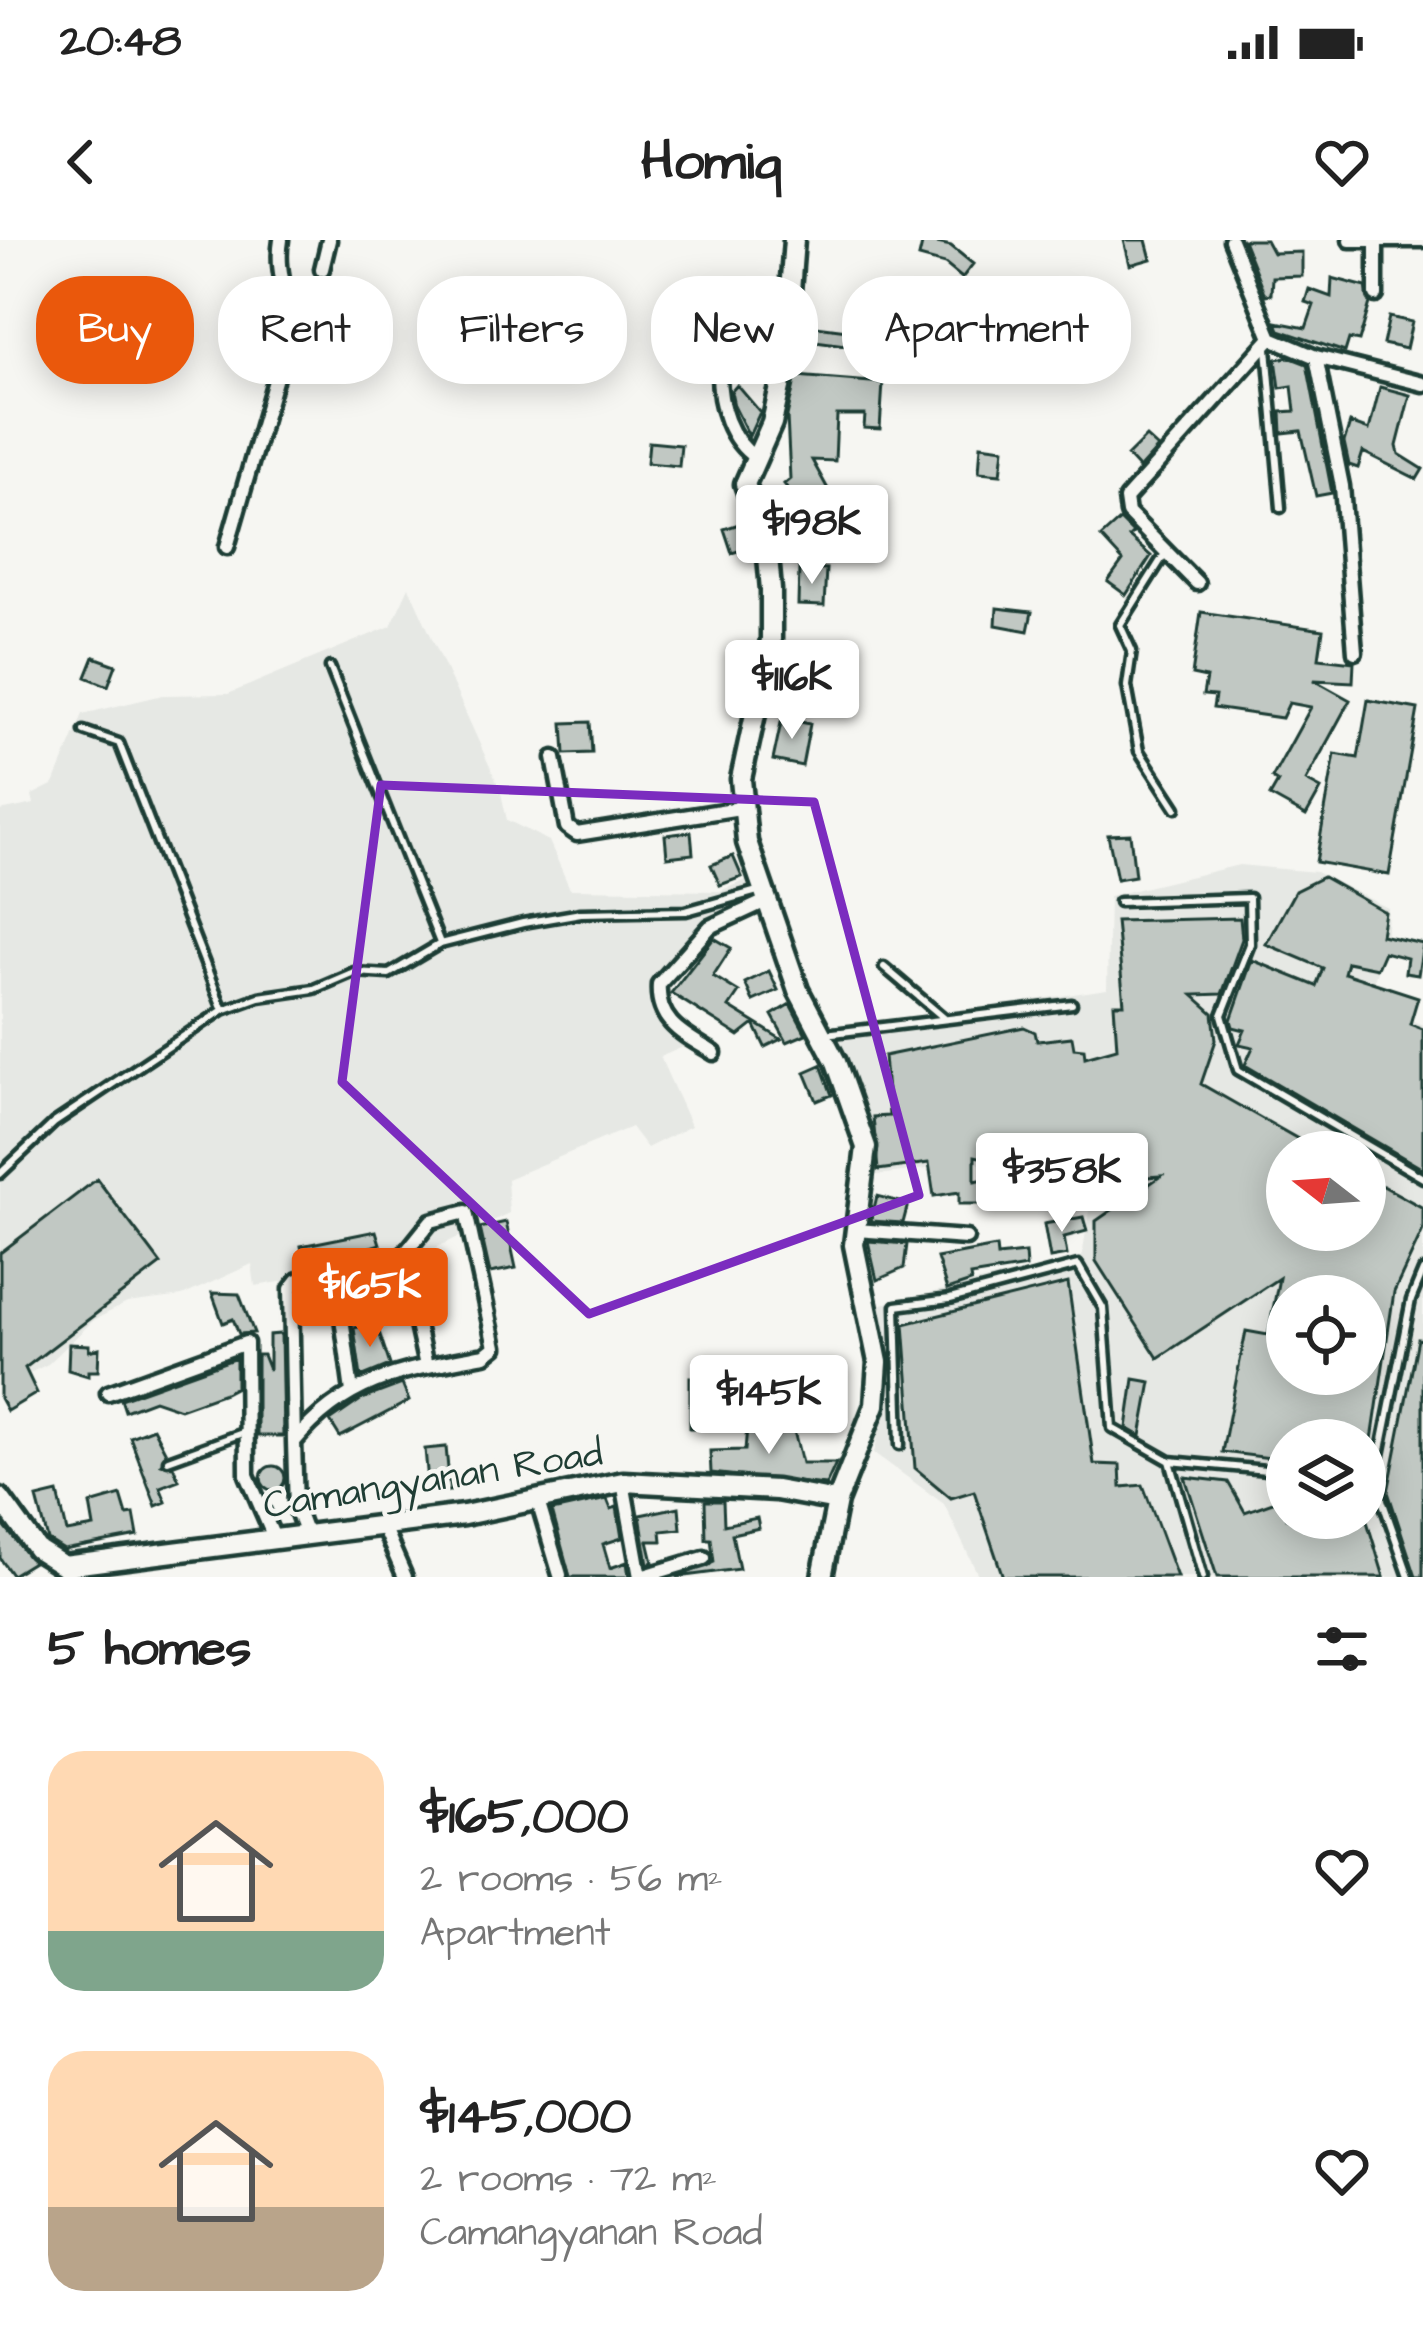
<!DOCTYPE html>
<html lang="en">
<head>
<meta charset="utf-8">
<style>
  :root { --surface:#fff; --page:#f6f6f6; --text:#222; --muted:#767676; --accent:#ea580c }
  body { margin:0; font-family:"Architects Daughter",sans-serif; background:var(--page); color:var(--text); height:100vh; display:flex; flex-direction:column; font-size:45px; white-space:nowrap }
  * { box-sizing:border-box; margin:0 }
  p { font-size:39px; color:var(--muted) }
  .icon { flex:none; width:66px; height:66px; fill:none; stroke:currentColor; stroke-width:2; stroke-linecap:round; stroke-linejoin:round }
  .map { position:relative; height:1337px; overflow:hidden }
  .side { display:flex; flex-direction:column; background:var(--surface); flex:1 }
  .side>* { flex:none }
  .banner { position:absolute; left:36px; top:36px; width:1353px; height:108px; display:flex; gap:24px }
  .needle { width:78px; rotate:287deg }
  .controls { position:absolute; left:1266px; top:891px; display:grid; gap:24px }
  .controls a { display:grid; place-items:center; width:120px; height:120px; border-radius:50%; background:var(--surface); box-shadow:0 6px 30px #0003; font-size:60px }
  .price { position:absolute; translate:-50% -102px; padding:0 27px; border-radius:12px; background:#fff; color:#222; font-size:39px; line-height:78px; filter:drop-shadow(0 3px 6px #0008) }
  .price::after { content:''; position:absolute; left:50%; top:72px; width:36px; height:27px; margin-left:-18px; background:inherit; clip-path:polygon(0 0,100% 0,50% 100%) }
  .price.active { background:var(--accent); color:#fff }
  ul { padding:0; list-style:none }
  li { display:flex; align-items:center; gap:36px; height:300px; padding:0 48px }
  li span { display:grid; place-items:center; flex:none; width:336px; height:240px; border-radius:36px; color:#555 }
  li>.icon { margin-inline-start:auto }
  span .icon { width:144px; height:144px; fill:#fffc; stroke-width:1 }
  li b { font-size:51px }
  h2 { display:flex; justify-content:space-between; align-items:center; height:144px; padding:0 48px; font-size:51px }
  .chip { padding:0 42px; border-radius:48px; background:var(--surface); box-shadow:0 6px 30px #0003; font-size:42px; line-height:108px }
  .chip.active { background:var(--accent); color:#fff }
  .status { display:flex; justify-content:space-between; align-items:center; height:84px; padding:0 60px; background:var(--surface); direction:ltr }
  .status svg { height:33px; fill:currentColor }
  header { display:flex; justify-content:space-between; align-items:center; height:156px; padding:0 48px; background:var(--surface); font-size:54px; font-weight:700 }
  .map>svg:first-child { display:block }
  .built { fill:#e6e8e4; fill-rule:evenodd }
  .building { fill:#c1c8c3; stroke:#1f3d34; stroke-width:3; fill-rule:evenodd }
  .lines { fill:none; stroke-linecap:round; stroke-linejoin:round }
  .lane-casing { stroke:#1f3d34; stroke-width:15 }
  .street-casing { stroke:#1f3d34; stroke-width:21 }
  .secondary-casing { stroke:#1f3d34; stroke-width:27 }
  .lane { stroke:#f6f6f2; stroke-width:6 }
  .street { stroke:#f6f6f2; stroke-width:12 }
  .secondary { stroke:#f6f6f2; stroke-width:18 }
  .marked { fill:none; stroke:#7b2cbf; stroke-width:9; stroke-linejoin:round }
  .labels { text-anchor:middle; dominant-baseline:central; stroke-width:9; stroke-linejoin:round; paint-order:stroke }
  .street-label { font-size:39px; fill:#1f3d34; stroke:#f6f6f2 }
</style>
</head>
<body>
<div class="status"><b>20:48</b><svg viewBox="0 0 49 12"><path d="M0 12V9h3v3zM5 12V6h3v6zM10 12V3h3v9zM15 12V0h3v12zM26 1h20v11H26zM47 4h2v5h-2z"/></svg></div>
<header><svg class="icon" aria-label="back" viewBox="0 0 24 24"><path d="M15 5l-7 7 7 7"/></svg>Homiq<svg class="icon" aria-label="heart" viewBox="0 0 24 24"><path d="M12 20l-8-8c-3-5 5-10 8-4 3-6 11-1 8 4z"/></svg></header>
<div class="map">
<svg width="1423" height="1337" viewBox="0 0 1423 1337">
  <rect width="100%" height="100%" fill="#f6f6f2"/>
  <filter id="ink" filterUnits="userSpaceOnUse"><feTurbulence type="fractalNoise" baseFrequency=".00833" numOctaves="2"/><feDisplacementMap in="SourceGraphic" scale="24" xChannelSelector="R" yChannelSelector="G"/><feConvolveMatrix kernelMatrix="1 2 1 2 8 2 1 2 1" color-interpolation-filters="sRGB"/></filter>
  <g filter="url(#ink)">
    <!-- built -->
    <path class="built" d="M409,347L500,549L507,580L549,601L570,649L720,651L749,639L758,658L700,686L656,735V777L690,804L660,817L691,886L647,908L631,887L507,939L509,973L406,1022L255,1046L252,1024L182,1056L127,1063L94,1080L48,1124L0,1148V571L34,564L32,555L54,544L83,474L163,455L228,454L391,386Z
      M1239,625L1316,632L1388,668L1386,707L1366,762L1423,785V1337H979L944,1264L874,1213L886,1162L873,1066L1082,1018L1092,949L976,923L869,936L864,873L830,790L1107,749L1109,656ZM1287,912H1365V990H1287ZM1287,1056H1365V1134H1287ZM1287,1200H1365V1278H1287Z"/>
    <!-- building -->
    <path class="building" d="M923,0L951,6L973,24L962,38L945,24L919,17Z
      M1124,0H1146L1151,19L1130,25Z
      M1243,0H1266L1273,13L1302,12V36L1272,37L1271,54L1265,55Z
      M1332,38L1366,47L1370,63L1359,101L1349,99L1345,112L1279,90L1276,82L1306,88L1314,65L1305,62L1309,49L1331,57Z
      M1389,77L1412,82L1406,109L1383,104Z
      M801,84L855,91L853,106L800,99Z
      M1289,117L1307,124L1332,253L1316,256L1301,191L1282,193L1281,172L1295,171L1292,146L1280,148L1276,119Z
      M796,136L883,143L880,189L864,188L865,175H837L835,221L812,220L839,269L826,276V270L778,296L768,269L793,255L784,244L790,239L787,176Z
      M737,145L760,172L749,196L734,166L731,152Z
      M1380,147L1410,155L1397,206L1399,214L1423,229L1417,239L1363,212L1358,228L1349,225L1344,202L1350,183L1369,190Z
      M1146,197L1158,208L1139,229L1127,216Z
      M649,202L681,205L679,226L647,223Z
      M981,205L1004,208L1001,234L979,232Z
      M1120,280L1133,293L1129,297L1151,316L1126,355L1108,342L1123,321L1101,297Z
      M745,282L751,307L732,313L724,289Z
      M799,328L826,329L824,366L798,365Z
      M997,368L1032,372L1028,391L996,385Z
      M1201,372L1323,390L1319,418L1354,422L1353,442L1314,440L1350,460L1306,541L1321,549L1306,576L1270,556L1278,542L1272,538L1311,467L1289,463L1282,478L1213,468L1215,456L1203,455L1206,438L1192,435Z
      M781,416L820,425L816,443L778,433Z
      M94,417L116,425L108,446L86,437Z
      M1368,460L1418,469L1389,635L1316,622L1335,514L1358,518Z
      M782,478L810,484L802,526L773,520Z
      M590,482L592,513L565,514L563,483Z
      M691,592L693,614L667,617L665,595Z
      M1130,594L1135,636L1117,639L1108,595Z
      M733,616L742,637L720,645L711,625Z
      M1323,637L1385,672L1381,695L1423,704L1418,735L1405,733L1407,718L1384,712L1377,728L1347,722L1344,733L1418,757L1410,784L1423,789V929L1245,825L1253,807L1239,804L1245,790L1233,787L1231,780L1252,720L1316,746L1323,728L1266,704L1295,651Z
      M1240,678L1242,699L1222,754L1193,755L1213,773L1216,800L1201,844L1321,912H1287V990H1365V936L1423,968V990L1394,1052L1372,1200H1287V1220L1222,1212L1246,1091L1268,1095L1279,1038L1158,1118L1096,1021V981L1161,936L1094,941L1054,932L1055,959L1043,960L1042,930L975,916V941L1015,933L1017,947L985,954V964H959V952L934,956L929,923L878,930L873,877L889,876L884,816L1024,787L1035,792L1037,801L1072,797L1074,808L1084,809L1085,817L1117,808L1114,764H1124L1116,681ZM1287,1056H1365V1134H1287Z
      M714,698L731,708L713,736L739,752L729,767L781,799L765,807L754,784L739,796L671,753Z
      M769,731L778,750L753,761L745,743Z
      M790,764L806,794L787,802L772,775Z
      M821,825L832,855L817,861L805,832Z
      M97,939L161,1024L25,1128L37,1153L7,1171L0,1158V1013Z
      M877,956L908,964L903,983L871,981Z
      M1083,977L1087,991L1064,997L1067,1015L1050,1018L1044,984Z
      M506,982L516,1028L490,1033L480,988Z
      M376,991L380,1004L305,1028L301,1006Z
      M868,1001L907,1004L904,1028L877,1040Z
      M996,1007L997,1016L1025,1013L1026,1027L970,1036L971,1042L947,1050L937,1018Z
      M1068,1043L1094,1224L1120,1225L1121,1247L1143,1245L1177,1337H1003L974,1251L951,1258L915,1228L904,1084Z
      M212,1053L239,1054L254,1093L239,1094L233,1079L223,1083Z
      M376,1083L390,1125L361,1137L354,1088Z
      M281,1094L283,1196H257V1115H263L269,1130V1095Z
      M1418,1099L1423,1100V1337H1416L1388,1252Z
      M69,1104L89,1105V1111L99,1108L98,1131H88V1136L68,1130Z
      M236,1118V1147L225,1153L180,1169L154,1160L125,1171L121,1159Z
      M690,1137H708V1188H690Z
      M1134,1139L1151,1142L1141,1196L1127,1188Z
      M402,1144L409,1161L340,1197L330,1181L362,1159Z
      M771,1176V1194L794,1191L802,1223H836L826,1245L711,1233L710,1211L745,1210L748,1177Z
      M153,1188L166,1213L161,1224L173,1226L179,1240L160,1247L166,1262L156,1266L130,1197Z
      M446,1207L450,1251L429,1253L425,1209Z
      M261 1238a12 12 0 1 1 24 0a12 12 0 1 1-24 0Z
      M1185,1237L1228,1242L1245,1272L1287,1257V1278H1366L1384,1337H1217Z
      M58,1253L67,1292L94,1287L90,1264L121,1255L127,1275L134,1274L138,1296L64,1310L48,1300L37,1258Z
      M607,1259L611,1269L617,1267L622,1298L603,1304L610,1328L627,1322L629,1337H570L552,1271Z
      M705,1261H723L724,1285L757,1278L759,1288L732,1294L739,1329L677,1337L714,1322L711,1299H706Z
      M679,1267L681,1289L661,1291L662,1301H648L653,1322L648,1324L640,1275Z
      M0,1281L33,1322L12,1335L0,1318Z"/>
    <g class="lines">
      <defs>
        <path id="lane" d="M1267,108L1281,268
          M1166,312L1120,385L1132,411L1127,446L1139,511L1176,568
          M330,427L440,703
          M84,491L119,503L223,770
          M1119,662L1249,658L1250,704L1222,775L1238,830L1423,938
          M884,727L944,778
          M825,794L1072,764
          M0,934L54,883L223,770L259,757L314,749L354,732L389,734L440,704L523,683L581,673L686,671L761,650
          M900,1205L896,1066L950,1059L1078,1025L1103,1068L1112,1188L1170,1221
          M168,1220L245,1192
          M1365,1240H1375L1409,1337
          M1375,1240L1411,1060L1423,1031
          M1203,1337L1170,1221L1287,1232"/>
        <path id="street" d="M1231,0L1271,98L1316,117L1342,246L1355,412
          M1350,0H1423
          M1376,0V55
          M322,29L329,0
          M1316,117L1423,144
          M719,133C719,165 729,200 756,218
          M227,307L289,92C291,58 275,35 281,0
          M1197,343L1128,273L1126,259L1271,98
          M554,518L567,587L577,594L740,568
          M714,813C685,795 656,783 659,744L710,687L766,661
          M856,990L966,998
          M402,1017L426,1126
          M336,1033L352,1152
          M108,1153L246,1103L247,1235L275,1300
          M294,1202L291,1049L298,1040L402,1017L431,981L466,972L495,1107L485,1115C405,1130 348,1137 294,1202L296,1268L306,1295
          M623,1242L640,1337
          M537,1258L560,1335
          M382,1284L405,1337
          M641,1337L704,1318"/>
        <path id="secondary" d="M794,0L784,129L772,183L745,244L767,305L771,350V400L741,539L747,602L798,750L836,822L866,907L854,1005L878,1122L875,1165L837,1261L822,1337
          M0,1258L37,1309L64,1326L464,1275L623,1242L776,1250L837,1261"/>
      </defs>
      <!-- lane casing -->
      <use href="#lane" class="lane-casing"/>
      <!-- street casing -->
      <use href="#street" class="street-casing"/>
      <!-- secondary casing -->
      <use href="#secondary" class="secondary-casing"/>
      <!-- lane -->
      <use href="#lane" class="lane"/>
      <!-- street -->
      <use href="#street" class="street"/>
      <!-- secondary -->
      <use href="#secondary" class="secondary"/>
    </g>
  </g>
  <!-- marked area -->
  <path class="marked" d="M381,545L814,562L919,955L589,1074L342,842Z"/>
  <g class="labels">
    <!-- street labels -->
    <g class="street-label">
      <text transform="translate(433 1240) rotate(-9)">Camangyanan Road</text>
    </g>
  </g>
</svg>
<div class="controls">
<a><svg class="needle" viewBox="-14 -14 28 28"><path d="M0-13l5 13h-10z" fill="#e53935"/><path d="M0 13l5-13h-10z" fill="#767676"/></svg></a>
<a><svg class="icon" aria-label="locate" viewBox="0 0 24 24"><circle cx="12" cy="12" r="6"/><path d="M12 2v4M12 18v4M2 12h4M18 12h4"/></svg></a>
<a><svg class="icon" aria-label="layers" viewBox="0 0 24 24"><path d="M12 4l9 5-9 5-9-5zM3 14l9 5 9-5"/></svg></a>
</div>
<b class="price" style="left:812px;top:347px">$198K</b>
<b class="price" style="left:792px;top:502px">$116K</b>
<b class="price" style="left:1062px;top:995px">$358K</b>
<b class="price active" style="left:370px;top:1110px">$165K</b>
<b class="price" style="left:769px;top:1217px">$145K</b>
<div class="banner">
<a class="chip active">Buy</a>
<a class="chip">Rent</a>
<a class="chip">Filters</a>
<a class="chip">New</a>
<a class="chip">Apartment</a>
</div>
</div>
<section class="side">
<h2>5 homes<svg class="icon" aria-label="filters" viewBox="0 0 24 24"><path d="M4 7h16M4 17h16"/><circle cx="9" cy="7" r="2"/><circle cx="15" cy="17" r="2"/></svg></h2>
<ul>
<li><span style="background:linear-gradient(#ffd9b3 75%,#7fa58c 0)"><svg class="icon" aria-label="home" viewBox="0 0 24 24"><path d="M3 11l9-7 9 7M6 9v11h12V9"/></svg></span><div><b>$165,000</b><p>2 rooms · 56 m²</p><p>Apartment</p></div><svg class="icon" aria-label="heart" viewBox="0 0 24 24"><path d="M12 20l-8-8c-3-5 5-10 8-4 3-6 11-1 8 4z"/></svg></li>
<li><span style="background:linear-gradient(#ffd9b3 65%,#b9a48a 0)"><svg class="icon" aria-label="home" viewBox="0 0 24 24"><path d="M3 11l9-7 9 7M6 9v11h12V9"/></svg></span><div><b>$145,000</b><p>2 rooms · 72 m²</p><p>Camangyanan Road</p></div><svg class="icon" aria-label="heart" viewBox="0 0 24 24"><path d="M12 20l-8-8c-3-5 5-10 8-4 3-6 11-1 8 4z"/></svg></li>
</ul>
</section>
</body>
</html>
